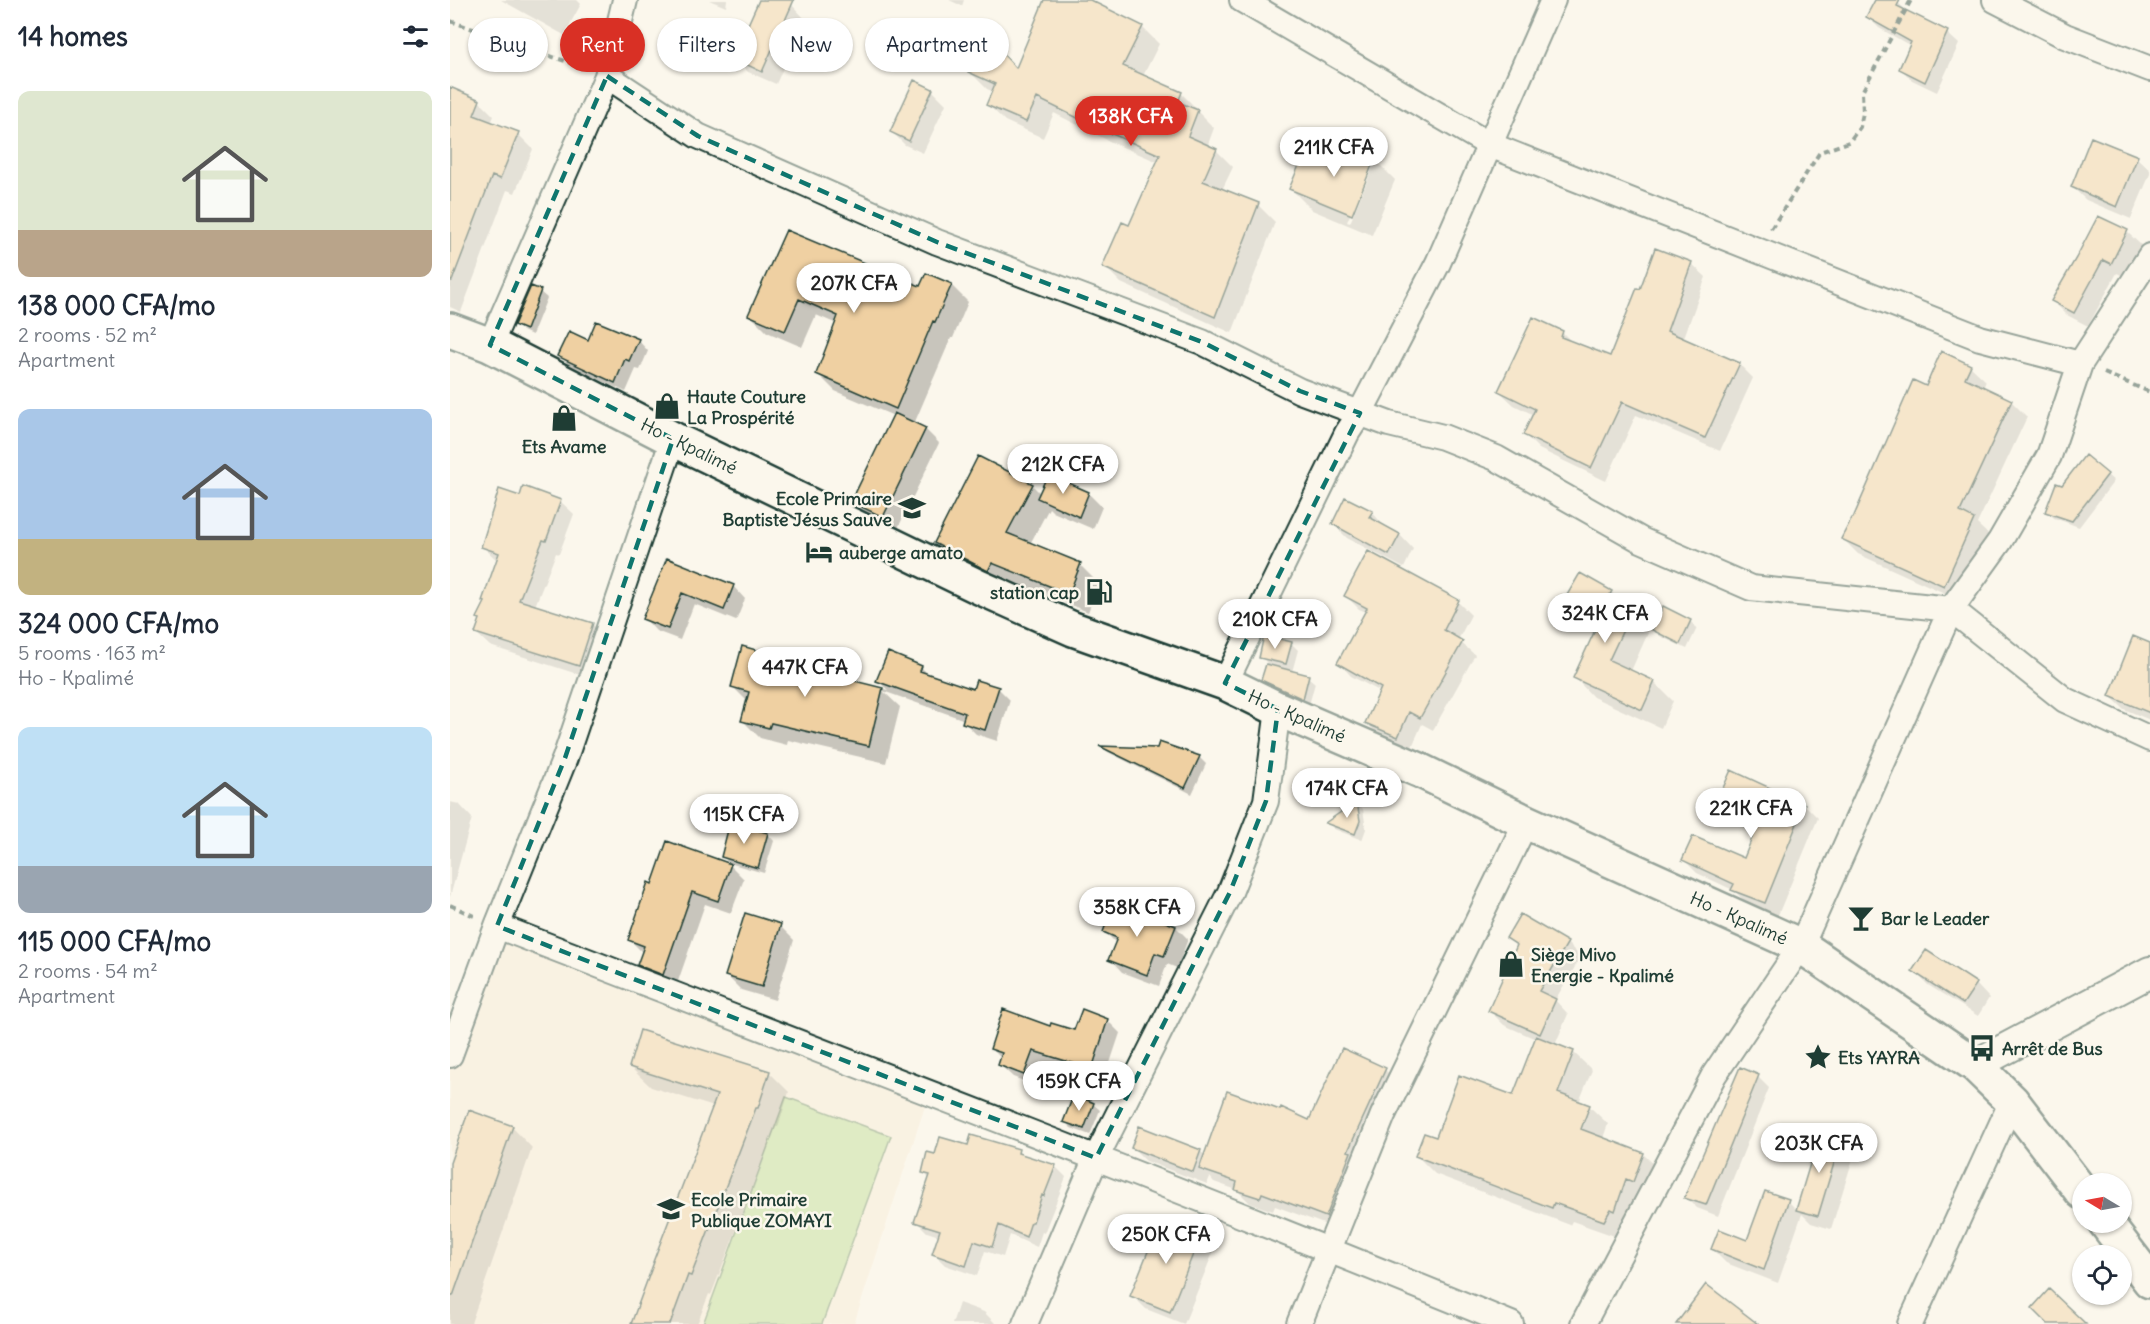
<!DOCTYPE html>
<html lang="en">
<head>
<meta charset="utf-8">
<style>
  :root { --surface:#fff; --page:#f6f6f7; --text:#1f2937; --muted:#747a83; --accent:#d93025 }
  body { margin:0; font-family:Delius,sans-serif; background:var(--page); color:var(--text); height:100vh; display:flex; flex-direction:column; font-size:22px; white-space:nowrap }
  * { box-sizing:border-box; margin:0 }
  p { font-size:20px; color:var(--muted) }
  .icon { flex:none; width:33px; height:33px; fill:none; stroke:currentColor; stroke-width:2; stroke-linecap:round; stroke-linejoin:round }
  .map { position:relative; flex:1; overflow:hidden }
  .side { display:flex; flex-direction:column; background:var(--surface); width:450px }
  .side>* { flex:none }
  .hud { position:absolute; left:18px; top:18px; width:570px; height:54px; display:flex; gap:12px }
  .needle { width:39px; rotate:280deg }
  .controls { position:absolute; left:1622px; top:1173px; display:grid; gap:12px }
  .controls a { display:grid; place-items:center; width:60px; height:60px; border-radius:50%; background:var(--surface); box-shadow:0 2px 4px #0004; font-size:30px }
  .price { position:absolute; translate:-50% -51px; padding:0 14px; border-radius:21px; background:#fff; color:#222; font-size:20px; line-height:39px; filter:drop-shadow(0 2px 3px #0008) }
  .price::after { content:''; position:absolute; left:50%; top:36px; width:18px; height:14px; margin-left:-9px; background:inherit; clip-path:polygon(0 0,100% 0,50% 100%) }
  .price.selected { background:var(--accent); color:#fff }
  ul { padding:0; list-style:none }
  li { display:grid; align-content:center; gap:12px; height:318px; padding:0 18px }
  li span { display:grid; place-items:center; height:186px; border-radius:12px; color:#555 }
  li>.icon { margin-inline-start:auto }
  span .icon { width:108px; height:108px; fill:#fffc; stroke-width:1 }
  li b { font-size:26px }
  h2 { display:flex; justify-content:space-between; align-items:center; height:72px; padding:0 18px; font-size:26px }
  .tag { padding:0 21px; border-radius:27px; background:var(--surface); box-shadow:0 2px 4px #0004; font-size:21px; line-height:54px }
  .tag.selected { background:var(--accent); color:#fff }
  main { display:flex; flex:1; min-height:0 }
  .map>svg:first-child { display:block }
  .built { fill:#f7ebd6 }
  .green { fill:#bddb93; stroke:#6e8c64; stroke-width:1.5 }
  .shadow { fill:#0003; fill-rule:evenodd }
  .building { fill:#efd0a2; stroke:#1f3d34; stroke-width:1.5 }
  .lines { fill:none; stroke-linecap:round; stroke-linejoin:round }
  .minor-casing { stroke:#1f3d34; stroke-width:28 }
  .tertiary-casing { stroke:#1f3d34; stroke-width:34 }
  .secondary-casing { stroke:#1f3d34; stroke-width:38 }
  .path { stroke:#1f3d34; stroke-width:4; stroke-dasharray:6 4.5; stroke-linecap:butt }
  .minor { stroke:#fbf7ec; stroke-width:24 }
  .tertiary { stroke:#fbf7ec; stroke-width:30 }
  .secondary { stroke:#fbf7ec; stroke-width:33 }
  .marked { fill:none; stroke:#0f766e; stroke-width:4.5; stroke-dasharray:12 8; stroke-linejoin:round }
  .labels { text-anchor:middle; dominant-baseline:central; stroke-width:5; stroke-linejoin:round; paint-order:stroke }
  .poi-label { font-size:18px; font-weight:bold; fill:#1f3d34; stroke:#fbf7ec; text-anchor:start }
  .street-label { font-size:18px; fill:#1f3d34; stroke:#fbf7ec }
</style>
</head>
<body>
<main>
<section class="side">
<h2>14 homes<svg class="icon" aria-label="filters" viewBox="0 0 24 24"><path d="M4 7h16M4 17h16"/><circle cx="9" cy="7" r="2"/><circle cx="15" cy="17" r="2"/></svg></h2>
<ul>
<li><span style="background:linear-gradient(#dfe7d0 75%,#b9a48a 0)"><svg class="icon" aria-label="home" viewBox="0 0 24 24"><path d="M3 11l9-7 9 7M6 9v11h12V9"/></svg></span><div><b>138 000 CFA/mo</b><p>2 rooms · 52 m²</p><p>Apartment</p></div></li>
<li><span style="background:linear-gradient(#a9c7e8 70%,#c2b280 0)"><svg class="icon" aria-label="home" viewBox="0 0 24 24"><path d="M3 11l9-7 9 7M6 9v11h12V9"/></svg></span><div><b>324 000 CFA/mo</b><p>5 rooms · 163 m²</p><p>Ho - Kpalimé</p></div></li>
<li><span style="background:linear-gradient(#bfe0f5 75%,#9aa5b1 0)"><svg class="icon" aria-label="home" viewBox="0 0 24 24"><path d="M3 11l9-7 9 7M6 9v11h12V9"/></svg></span><div><b>115 000 CFA/mo</b><p>2 rooms · 54 m²</p><p>Apartment</p></div></li>
</ul>
</section>
<div class="map">
<svg width="1700" height="1324" viewBox="0 0 1700 1324">
  <rect width="100%" height="100%" fill="#fbf7ec"/>
  <filter id="ink" filterUnits="userSpaceOnUse"><feTurbulence type="fractalNoise" baseFrequency=".0167" numOctaves="2"/><feDisplacementMap in="SourceGraphic" scale="12" xChannelSelector="R" yChannelSelector="G"/><feConvolveMatrix kernelMatrix="1 2 1 2 8 2 1 2 1" color-interpolation-filters="sRGB"/></filter>
  <g filter="url(#ink)">
    <!-- built -->
    <path class="built" d="M48,927L479,1094L404,1324H0V1065Z"/>
    <!-- green -->
    <path class="green" d="M336,1097L441,1136L372,1324H253Z"/>
    <!-- shadow -->
    <path class="shadow" d="M51,0H127L131,4L114,35Z
      M259,0H277L276,7Z
      M311,0H331L342,5L355,19L326,84L298,72L285,58Z
      M499,0H514L512,6Z
      M595,0H640L692,27L709,44L693,76L731,93L748,110V112L764,128L757,147L766,150L783,167L772,190L808,205L825,222L782,333L671,283L654,266L680,227L708,162L663,143L604,113L593,138L555,121L538,105L544,92L537,89L520,72L566,69Z
      M1427,0H1445L1460,14L1497,33L1509,44L1487,92L1462,80L1451,69L1461,46L1429,28L1418,17Z
      M0,89L29,101L44,116L41,123L68,134L83,149L65,193L57,190L11,312L0,307Z
      M482,90L496,104L473,153L455,145L441,131Z
      M1687,158L1700,170V174L1681,219L1636,200L1622,187Z
      M924,159L945,180L922,235L862,210L841,189L885,162ZM920,167H923L900,223L897,222Z
      M1649,218L1677,232L1691,245L1675,277L1667,273L1638,326L1617,315L1603,301Z
      M336,232L471,288L501,285L518,302L503,338H501L464,424L475,429L489,443L447,530L417,516L403,502L444,416L385,391L367,373L387,324L366,315L352,347L317,332L300,315Z
      M1241,263L1256,277L1233,340L1289,364L1303,378L1270,451L1186,415L1156,481L1089,449L1075,435L1084,415L1064,405L1049,391L1084,319L1113,333L1123,343L1161,358L1191,291Z
      M90,292L97,298L82,335L73,331L66,324Z
      M188,340L198,351L190,370L186,369L176,392L120,366L109,355L139,342Z
      M1520,366L1536,381L1533,388L1561,401L1577,417L1527,524L1539,535L1510,600L1408,554L1393,539L1477,388Z
      M1657,475L1664,481L1629,527L1604,518L1597,511L1613,487Z
      M582,485L591,494L638,493L652,507L643,529L603,512L599,508L580,544L630,565L649,584L638,612L562,581L558,589L505,562L486,543Z
      M71,497L110,501L124,514L109,554L106,553L85,606L142,624L155,637L143,679L40,646L26,633L31,620L29,618L36,603L48,561L33,547Z
      M922,512L935,527L950,535L963,549L954,568L897,538L883,524Z
      M919,553L1008,602L1021,615L1008,640L1025,655L983,730L972,724L961,749L930,736L917,723L931,692L901,676L889,663L916,612L909,609L896,596Z
      M217,560L283,586L295,599L286,621L244,604L230,640L206,631L194,618Z
      M1161,592L1179,611L1178,613L1198,633L1181,671L1204,682L1223,701L1211,728L1143,697L1125,678L1145,634L1131,625L1112,607Z
      M1240,621L1247,628L1237,649L1210,636L1203,630Z
      M841,643L848,650L842,672L858,677L865,683L859,705L819,686L812,679L818,664L811,657Z
      M1700,645V720L1674,709L1660,696Z
      M337,660L345,668L438,690L428,681L471,667L480,676L524,691L548,688L560,700L547,741L526,734L514,722L515,720L433,691L450,707L436,763L338,740L337,745L310,738L293,721L298,702L282,686Z
      M653,748L749,757L756,764L742,794L658,752Z
      M1271,796L1355,805L1368,818L1328,915L1296,902L1283,890L1247,873L1234,860H1295L1310,822L1284,810Z
      M0,802L9,804L22,818L0,897Z
      M907,803L913,809L916,829L912,840L884,829L878,823Z
      M318,834L324,841L314,873L279,863L272,856Z
      M218,843L281,866L294,879L281,913L255,904L226,987L202,978L189,965L193,953L180,940L202,886Z
      M330,926L344,940L325,1000L291,990L277,976Z
      M726,927L738,939L727,968L717,964L709,986L672,972L660,959L666,943L655,932Z
      M1058,938L1117,943L1131,957L1105,1000L1118,1014L1105,1045L1123,1052L1142,1070L1129,1102L1139,1106L1158,1124L1153,1138L1193,1154L1212,1172L1173,1239L1122,1221L1120,1225L985,1174L967,1156L987,1139L1064,1097L1086,1039L1054,1025L1040,1011L1068,948Z
      M1464,971L1526,984L1539,998L1528,1016L1478,985Z
      M657,1020L670,1033L654,1081L595,1062L587,1086L563,1077L550,1065L552,1059L541,1048L601,1028L625,1032Z
      M893,1050L935,1070L949,1083L890,1230L825,1206L823,1211L800,1203L787,1190L764,1182L760,1177L757,1184L696,1161L682,1147L750,1151L756,1156L860,1122Z
      M180,1067L319,1072L339,1092L328,1127H326L261,1295L259,1294L247,1324H183L264,1107L201,1087Z
      M1308,1077L1319,1088L1268,1216L1247,1208L1236,1197Z
      M643,1104L650,1110L640,1135L621,1128L615,1121Z
      M62,1127L82,1148L21,1323L25,1324H0V1167Z
      M1391,1139L1405,1152L1381,1229L1361,1223L1352,1214L1328,1283L1276,1263L1262,1249L1298,1242L1338,1201L1347,1210Z
      M519,1147L568,1151L573,1156L605,1166L616,1177L594,1233L592,1232L587,1247L560,1235L553,1257L535,1251L527,1276L495,1265L484,1254L489,1236L477,1232L466,1221L480,1179L474,1173L486,1155Z
      M750,1236L764,1250L734,1324L696,1309L682,1295Z
      M509,1303L534,1312L546,1324H502Z"/>
    <!-- building -->
    <path class="building" d="M309,0H344L312,72L283,58Z
      M594,0H640L693,26L673,66L732,92L728,102L748,110L738,136L767,149L753,181L809,203L765,317L652,267L672,222L679,225L710,155L644,126L587,98L576,122L536,105L545,84L518,72L541,41L566,68Z
      M1425,0H1450L1447,6L1498,31L1475,82L1449,69L1461,42L1416,17Z
      M464,80L483,89L459,141L440,132Z
      M0,87L30,100L24,115L69,132L50,179L42,176L2,281H0Z
      M1641,137L1688,156L1667,207L1621,187Z
      M891,143L925,158L902,215L839,189L856,149L884,160Z
      M1648,216L1678,230L1661,264L1653,260L1624,313L1601,301L1626,258Z
      M336,230L470,286L476,273L502,284L485,322L483,321L446,409L366,374L388,316L349,299L335,331L298,315Z
      M1205,248L1242,262L1217,331L1290,363L1255,438L1172,402L1141,468L1073,435L1085,409L1048,391L1083,317L1113,331L1111,337L1160,356L1187,288L1190,289Z
      M81,286L91,290L76,330L64,325Z
      M146,321L189,339L179,361L175,359L165,383L107,356L119,331L138,340Z
      M1491,351L1521,365L1515,378L1562,400L1510,512L1524,519L1494,586L1391,539L1402,518H1403L1463,380L1476,386Z
      M444,413L476,428L433,517L401,502Z
      M1635,455L1658,474L1622,521L1595,512L1606,483L1612,485Z
      M528,456L583,484L557,533L631,563L619,594L542,563L538,571L484,543Z
      M598,474L639,492L629,517L587,498Z
      M73,486L111,500L96,541L93,540L69,600L143,623L129,666L25,633L30,619L27,618L35,602L32,601L49,553L31,547L49,489L70,496Z
      M895,497L923,511L919,517L950,534L939,555L882,524Z
      M918,551L1009,600L994,630L1013,641L970,718L959,712L948,737L915,723L931,688L887,663L917,608L894,596Z
      M217,558L284,585L274,610L232,593L218,629L192,619Z
      M1130,573L1162,591L1156,601L1181,613L1159,660L1205,681L1192,710L1123,678L1146,628L1110,607Z
      M1213,606L1241,620L1230,644L1202,630Z
      M814,635L842,642L836,664L809,658Z
      M1683,636L1700,643V713L1659,696Z
      M292,646L338,659L336,664L433,688L419,746L321,723L319,728L291,721L299,692L281,687Z
      M438,652L472,666L470,671L523,689L526,680L549,687L535,730L512,723L515,713L426,681Z
      M816,664L859,675L853,699L811,680Z
      M709,742L750,756L735,788L649,746L707,748Z
      M1281,770L1355,804L1315,903L1281,890L1284,884L1232,860L1243,836L1294,858L1311,816L1269,797Z
      M907,801L910,821L905,834L875,823Z
      M280,822L318,833L308,868L271,857Z
      M217,841L281,864L268,901L242,892L213,975L187,965L194,946L178,940L198,882L202,884Z
      M664,902L726,926L714,956L705,953L697,975L658,960L667,938L653,932Z
      M295,913L331,924L312,987L275,976Z
      M1070,914L1118,942L1089,991L1106,999L1090,1034L1038,1011L1067,945L1056,938Z
      M1476,950L1527,983L1513,1004L1462,971Z
      M553,1009L600,1026L601,1023L624,1030L632,1009L658,1019L642,1069L583,1051L574,1075L548,1065L552,1053L540,1049Z
      M190,1030L320,1071L308,1108H306L241,1276L238,1275L220,1324H181L204,1262H203L267,1095L179,1067Z
      M1086,1036L1124,1051L1108,1093L1140,1105L1131,1129L1194,1153L1183,1182L1176,1179L1165,1211L1161,1209L1154,1221L1104,1203L1102,1208L965,1156L974,1133L986,1137L1009,1075L1063,1095Z
      M892,1048L936,1068L898,1151L901,1152L876,1217L812,1193L810,1198L785,1190L787,1182L749,1169L777,1091L830,1110L831,1107L859,1120Z
      M1290,1067L1309,1075L1256,1205L1234,1198Z
      M624,1094L644,1103L634,1129L613,1122Z
      M19,1110L63,1126L3,1296H0V1163Z
      M689,1126L751,1150L743,1172L681,1148Z
      M1370,1131L1392,1137L1368,1216L1346,1210Z
      M521,1135L569,1149L568,1153L606,1165L594,1196L592,1195L583,1222H581L576,1237L549,1225L542,1247L524,1241L516,1266L482,1254L490,1230L464,1222L480,1175L472,1173L477,1152L485,1154L490,1137L518,1145Z
      M1315,1191L1339,1199L1314,1270L1261,1249L1269,1229L1297,1240Z
      M711,1219L751,1234L720,1312L680,1296Z
      M1256,1284L1308,1324H1226Z
      M1599,1289L1636,1324H1598L1582,1308Z"/>
    <g class="lines">
      <defs>
        <path id="minor" d="M792,0L1040,145L1530,338L1630,364
          M1545,0L1615,36L1700,69
          M157,76L248,136L487,242L752,342L850,391L939,424L993,437L1046,458L1191,540L1301,588L1501,609L1615,700L1700,739
          M40,345L157,76L175,0
          M775,683L897,433L910,413L988,263L1103,0
          M47,926C386,1057 725,1186 1061,1324
          M0,1055L47,926L115,758L223,439
          M575,1324L646,1158L780,892L816,801L828,709
          M849,1324L933,1115L1076,822
          M1133,1324L1264,1075L1351,946L1501,609L1550,541L1599,456L1630,364L1700,256
          M1460,1324L1562,1101"/>
        <path id="tertiary" d="M1525,1065L1700,972"/>
        <path id="secondary" d="M0,330L40,345L223,439L529,587L623,629L775,683L828,709L969,770L1076,822L1351,946L1525,1065L1562,1101L1632,1192
          M1655,1222L1700,1281"/>
      </defs>
      <!-- minor casing -->
      <use href="#minor" class="minor-casing"/>
      <!-- tertiary casing -->
      <use href="#tertiary" class="tertiary-casing"/>
      <!-- secondary casing -->
      <use href="#secondary" class="secondary-casing"/>
      <!-- path -->
      <path class="path" d="M0,21L132,67
        M1321,229L1370,152L1399,142L1410,127L1413,113L1412,92L1461,0
        M1654,373L1700,392
        M0,905L24,916"/>
      <!-- minor -->
      <use href="#minor" class="minor"/>
      <!-- tertiary -->
      <use href="#tertiary" class="tertiary"/>
      <!-- secondary -->
      <use href="#secondary" class="secondary"/>
    </g>
  </g>
  <!-- marked area -->
  <path d="M0 0H1700V1324H0ZM157,76L248,136L487,242L752,342L850,391L910,413L775,683L828,709L816,801L780,892L646,1158L47,926L115,758L223,439L40,345Z" fill="#fbf7ec" fill-opacity=".55" fill-rule="evenodd"/>
  <path class="marked" d="M157,76L248,136L487,242L752,342L850,391L910,413L775,683L828,709L816,801L780,892L646,1158L47,926L115,758L223,439L40,345Z"/>
  <!-- icons -->
  <defs>
    <symbol id="shop-bare" viewBox="-9 -9 18 18"><path d="M-5-2.5h2.3a2.7 3.5 0 0 1 5.4 0H5L5.5 6h-11ZM-1.5-2.5h3a1.5 2.3 0 0 0-3 0Z" fill="#1f3d34" stroke="#fbf7ec" stroke-width="2.5" paint-order="stroke"/></symbol>
    <symbol id="school-bare" viewBox="-9 -9 18 18"><path d="M0-5L7-2L0 1L-7-2ZM-4 1L0 2.5L4 1V4Q0 6-4 4Z" fill="#1f3d34" stroke="#fbf7ec" stroke-width="2.5" paint-order="stroke"/></symbol>
    <symbol id="hotel-bare" viewBox="-9 -9 18 18"><path d="M-6-4.5h1.5V1H6V5H4.5V3h-9V5H-6ZM-4 0a1.8 1.8 0 1 1 3.6 0ZM.5 0V-2.5h3Q6-2.5 6 0Z" fill="#1f3d34" stroke="#fbf7ec" stroke-width="2.5" paint-order="stroke"/></symbol>
    <symbol id="fuel-bare" viewBox="-9 -9 18 18"><path d="M-5.5-6h7V0h2V4h1.3V-2.5L3-4.5l.8-.8L6-3V5H2.5V1h-1V6h-7ZM-4.2-4.7v3.2H.2V-4.7Z" fill="#1f3d34" stroke="#fbf7ec" stroke-width="2.5" paint-order="stroke"/></symbol>
    <symbol id="bar-bare" viewBox="-9 -9 18 18"><path d="M-6-5H6L.8 .8V4.5H3.5V6h-7V4.5H-.8V.8Z" fill="#1f3d34" stroke="#fbf7ec" stroke-width="2.5" paint-order="stroke"/></symbol>
    <symbol id="bus-bare" viewBox="-9 -9 18 18"><path d="M-5-6H5V4H4V6H2V4H-2V6H-4V4H-5ZM-3.5-4V0h7V-4ZM-3.5 1.2v1.5H-2V1.2ZM2 1.2v1.5H3.5V1.2Z" fill="#1f3d34" stroke="#fbf7ec" stroke-width="2.5" paint-order="stroke"/></symbol>
    <symbol id="sight-bare" viewBox="-9 -9 18 18"><path d="M0-6L1.8-2.2L6-1.7L2.9 1.2L3.7 5.4L0 3.3L-3.7 5.4L-2.9 1.2L-6-1.7L-1.8-2.2Z" fill="#1f3d34" stroke="#fbf7ec" stroke-width="2.5" paint-order="stroke"/></symbol>
  </defs>
  <g fill-rule="evenodd">
    <use href="#shop-bare" x="198" y="387" width="38" height="38"/>
    <use href="#shop-bare" x="95" y="399" width="38" height="38"/>
    <use href="#school-bare" x="443" y="489" width="38" height="38"/>
    <use href="#hotel-bare" x="350" y="533" width="38" height="38"/>
    <use href="#fuel-bare" x="630" y="573" width="38" height="38"/>
    <use href="#bar-bare" x="1392" y="899" width="38" height="38"/>
    <use href="#shop-bare" x="1042" y="945" width="38" height="38"/>
    <use href="#bus-bare" x="1513" y="1029" width="38" height="38"/>
    <use href="#sight-bare" x="1349" y="1038" width="38" height="38"/>
    <use href="#school-bare" x="202" y="1190" width="38" height="38"/>
  </g>
  <g class="labels">
    <!-- poi labels -->
    <g class="poi-label">
      <text x="237" y="396">Haute Couture<tspan x="237" dy="21">La Prospérité</tspan></text>
      <text x="114" y="446" text-anchor="middle">Ets Avame</text>
      <text x="442" y="498" text-anchor="end">Ecole Primaire<tspan x="442" dy="21">Baptiste Jésus Sauve</tspan></text>
      <text x="389" y="552">auberge amato</text>
      <text x="629" y="592" text-anchor="end">station cap</text>
      <text x="1431" y="918">Bar le Leader</text>
      <text x="1081" y="954">Siège Mivo<tspan x="1081" dy="21">Energie - Kpalimé</tspan></text>
      <text x="1552" y="1048">Arrêt de Bus</text>
      <text x="1388" y="1057">Ets YAYRA</text>
      <text x="241" y="1199">Ecole Primaire<tspan x="241" dy="21">Publique ZOMAYI</tspan></text>
    </g>
    <!-- street labels -->
    <g class="street-label">
      <text transform="translate(239 446) rotate(26)">Ho - Kpalimé</text>
      <text transform="translate(847 716) rotate(24)">Ho - Kpalimé</text>
      <text transform="translate(1289 918) rotate(24)">Ho - Kpalimé</text>
    </g>
  </g>
</svg>
<div class="controls">
<a><svg class="needle" viewBox="-14 -14 28 28"><path d="M0-13l5 13h-10z" fill="#e53935"/><path d="M0 13l5-13h-10z" fill="#747a83"/></svg></a>
<a><svg class="icon" aria-label="locate" viewBox="0 0 24 24"><circle cx="12" cy="12" r="6"/><path d="M12 2v4M12 18v4M2 12h4M18 12h4"/></svg></a>
</div>
<b class="price selected" style="left:681px;top:147px">138K CFA</b>
<b class="price" style="left:884px;top:178px">211K CFA</b>
<b class="price" style="left:404px;top:314px">207K CFA</b>
<b class="price" style="left:613px;top:495px">212K CFA</b>
<b class="price" style="left:1155px;top:644px">324K CFA</b>
<b class="price" style="left:825px;top:650px">210K CFA</b>
<b class="price" style="left:355px;top:698px">447K CFA</b>
<b class="price" style="left:897px;top:819px">174K CFA</b>
<b class="price" style="left:1301px;top:839px">221K CFA</b>
<b class="price" style="left:294px;top:845px">115K CFA</b>
<b class="price" style="left:687px;top:938px">358K CFA</b>
<b class="price" style="left:629px;top:1112px">159K CFA</b>
<b class="price" style="left:1369px;top:1174px">203K CFA</b>
<b class="price" style="left:716px;top:1265px">250K CFA</b>
<div class="hud">
<a class="tag">Buy</a>
<a class="tag selected">Rent</a>
<a class="tag">Filters</a>
<a class="tag">New</a>
<a class="tag">Apartment</a>
</div>
</div>
</main>
</body>
</html>
